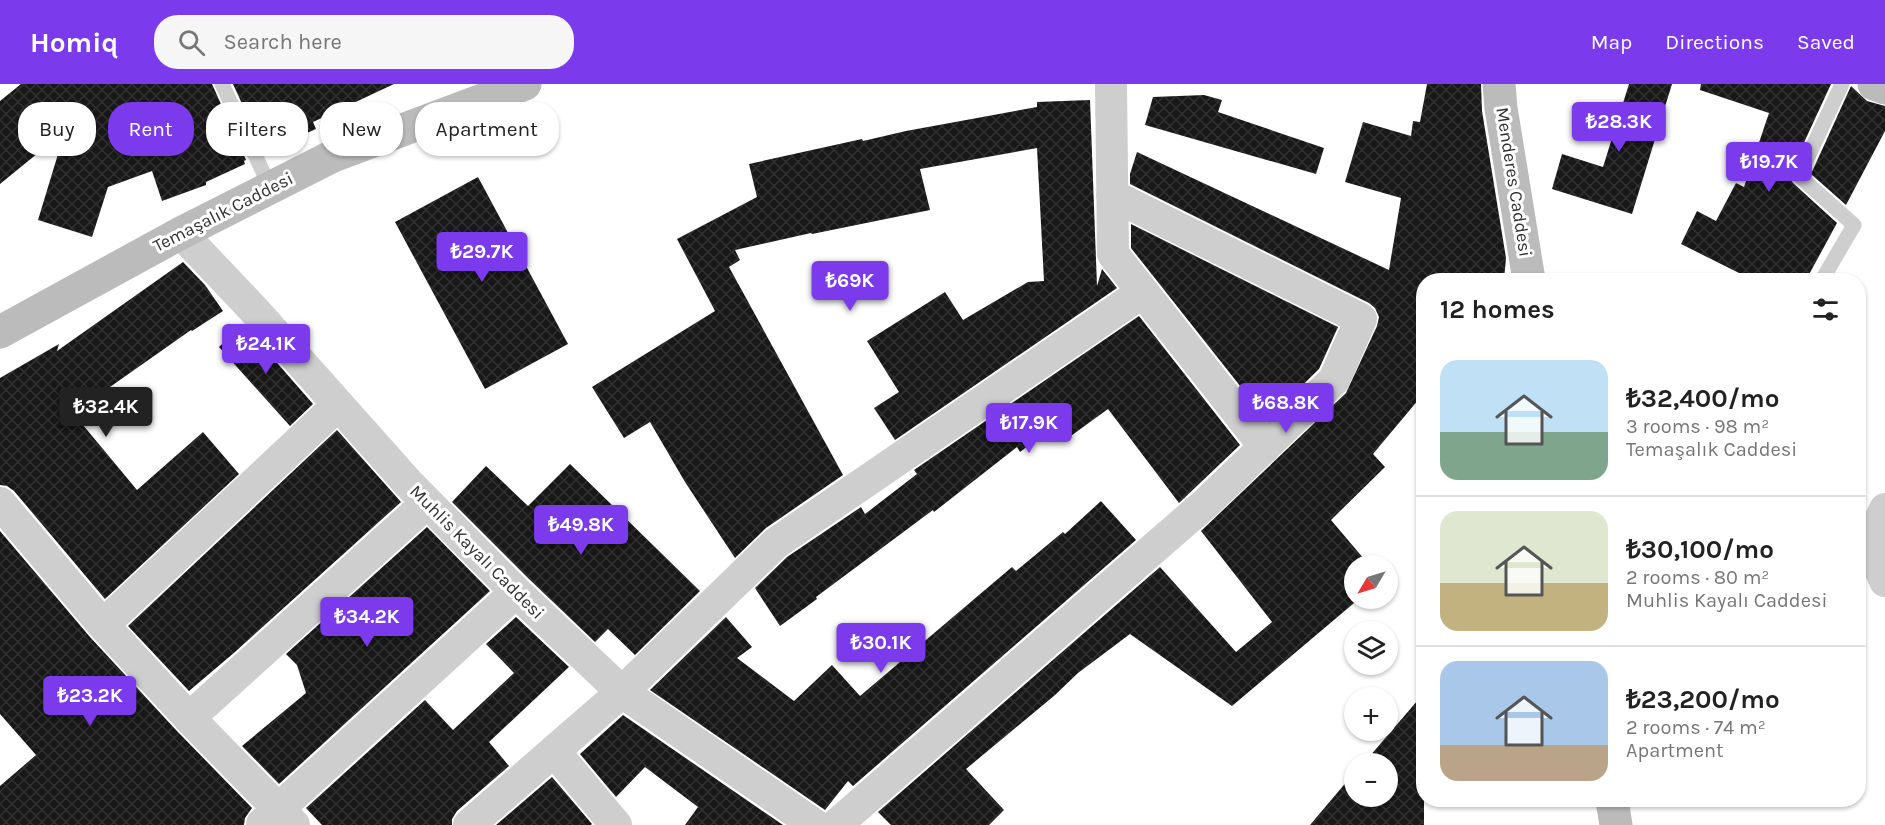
<!DOCTYPE html>
<html lang="en">
<head>
<meta charset="utf-8">
<style>
  :root { --surface:#fff; --page:#f6f6f6; --text:#222; --muted:#767676; --line:#e0e0e0; --accent:#7c3aed }
  body { margin:0; font-family:Karla,sans-serif; background:var(--page); color:var(--text); height:100vh; display:flex; flex-direction:column; font-size:22px; white-space:nowrap }
  * { box-sizing:border-box; margin:0 }
  p { font-size:20px; color:var(--muted) }
  .icon { flex:none; width:33px; height:33px; fill:none; stroke:currentColor; stroke-width:2; stroke-linecap:round; stroke-linejoin:round }
  .map { position:relative; flex:1; overflow:hidden }
  .details { position:absolute; left:1416px; top:189px; width:450px; height:534px; display:flex; flex-direction:column; background:var(--surface); border-radius:24px; box-shadow:0 2px 4px #0004 }
  .details>* { flex:none }
  .top-card { position:absolute; left:18px; top:18px; width:570px; height:54px; display:flex; gap:12px }
  .needle { width:39px; rotate:232deg }
  .controls { position:absolute; left:1344px; top:471px; display:grid; gap:12px }
  .controls a { display:grid; place-items:center; width:54px; height:54px; border-radius:50%; background:var(--surface); box-shadow:0 2px 4px #0004; font-size:30px }
  .price { position:absolute; translate:-50% -51px; padding:0 14px; border-radius:6px; background:var(--accent); color:#fff; font-size:20px; line-height:39px; filter:drop-shadow(0 2px 3px #0008) }
  .price::after { content:''; position:absolute; left:50%; top:36px; width:18px; height:14px; margin-left:-9px; background:inherit; clip-path:polygon(0 0,100% 0,50% 100%) }
  .price.selected { background:#222; color:#fff }
  ul { padding:0; list-style:none }
  li { display:flex; align-items:center; gap:18px; height:150px; padding:0 24px }
  li+li { border-top:2px solid var(--line) }
  li span { display:grid; place-items:center; flex:none; width:168px; height:120px; border-radius:18px; color:#555 }
  li>.icon { margin-inline-start:auto }
  span .icon { width:72px; height:72px; fill:#fffc; stroke-width:1 }
  li b { font-size:26px }
  h2 { display:flex; justify-content:space-between; align-items:center; height:72px; padding:0 24px; font-size:26px }
  .tag { padding:0 21px; border-radius:24px; background:var(--surface); box-shadow:0 2px 4px #0004; font-size:21px; line-height:54px }
  .tag.selected { background:var(--accent); color:#fff }
  header { display:flex; align-items:center; gap:36px; box-sizing:border-box; height:84px; padding:0 30px; background:var(--accent); color:#fff }
  header strong { font-size:28px }
  nav { display:flex; gap:33px; margin-inline-start:auto; font-size:21px }
  .search { width:420px; height:54px; background:var(--page); display:flex; align-items:center; gap:15px; box-sizing:border-box; padding:0 21px; border-radius:24px; color:var(--muted); font-size:22px }
  .map>svg:first-child { display:block }
  .building { fill:url(#building-cross-hatch) }
  .lines { fill:none; stroke-linecap:round; stroke-linejoin:round }
  .lane { stroke:#cecece; stroke-width:15 }
  .street { stroke:#cecece; stroke-width:32 }
  .secondary { stroke:#bbb; stroke-width:33 }
  .labels { text-anchor:middle; dominant-baseline:central; stroke-width:6; stroke-linejoin:round; paint-order:stroke }
  .street-label { font-size:18px; fill:#313131; stroke:#fff }
</style>
</head>
<body>
<header>
<strong>Homiq</strong>
<div class="search"><svg class="icon" aria-label="search" viewBox="0 0 24 24"><circle cx="10" cy="10" r="6"/><path d="M15 15l6 6"/></svg>Search here</div>
<nav><a>Map</a><a>Directions</a><a>Saved</a></nav>
</header>
<div class="map">
<svg width="1885" height="741" viewBox="0 0 1885 741">
  <defs>
    <pattern id="building-cross-hatch" width="8" height="8" patternUnits="userSpaceOnUse" patternTransform="scale(1.5)"><rect width="8" height="8" fill="#181818"/><path d="M0 0l8 8M0 8l8-8" fill="none" stroke="#313131"/></pattern>
  </defs>
  <rect width="100%" height="100%" fill="#fff"/>
  <!-- building -->
  <path class="building" d="M21,0H212L246,76L244,77L245,80L206,98V101L162,117L152,87L108,103L92,153L38,136L65,47L0,100V17Z
    M233,0H394L313,38L316,45L264,68Z
    M1427,0H1481L1482,27L1506,174L1504,196H1424V309L1373,370L1385,383L1331,436L1370,482H1354V514H1360L1232,622L1130,550L1078,589L1055,611L966,685L1004,726L989,741H891L878,728L1160,483L1236,568L1272,538L1201,447L1346,309L1377,242L1379,233L1375,224L1369,219L1130,100V90L1137,68L1389,186L1401,114L1345,98L1363,38L1411,52L1413,37L1420,38Z
    M1629,0H1672L1632,130L1552,105L1562,70L1603,83Z
    M1701,0H1831L1790,89V95L1793,99L1837,139L1806,196H1753L1681,160L1697,127L1716,137L1736,99L1744,103L1769,29L1700,6Z
    M1851,2L1867,17L1885,22V47L1846,121L1811,90Z
    M1204,11L1222,16L1218,28L1324,64L1316,90L1145,41L1153,13Z
    M1090,16L1097,202L1102,185L1117,204L895,356L874,324L899,308L867,257L945,208L963,236L1028,198L1044,197L1037,64L920,85L930,126L812,150L811,149L735,166L740,176L729,183L843,391L766,444L735,474L685,398L650,338L624,354L592,303L715,227L677,155L757,113L749,80L862,55L863,57L906,47L1037,23V18Z
    M478,93L568,260L485,305L395,138Z
    M1131,140L1338,243L1319,285L1267,336L1131,164Z
    M183,178L205,201L223,227L192,247L191,246L73,329L137,406L203,348L239,390L105,515L14,407L7,402L0,401V294L59,260L57,267Z
    M1139,232L1240,361L1179,419L1108,325L1068,354L1057,340L1020,368L1017,363L934,428L933,426L816,513L817,515L780,542L755,504L787,473L861,423L865,430L917,390L914,386Z
    M243,240L313,320L290,342L219,263Z
    M337,346L401,418L235,568L189,607L128,542Z
    M570,380L700,507L635,571L608,545L595,558L529,495L452,418L486,382L528,422Z
    M1101,417L1136,456L853,702L848,697L825,726L650,606L726,533L752,563L737,574L794,617L832,581L860,612L1012,483L1016,487L1063,448L1065,450Z
    M427,443L490,507L279,700L242,662L306,609L297,581L286,570Z
    M0,447L90,553L176,646L252,724L245,734L244,741H0V702L36,671L0,630Z
    M516,533L569,583L489,658L509,682L457,727L452,735V741H322L306,724L425,616L453,646L514,589L486,560Z
    M1424,609V741H1310L1354,689V712H1388V680H1363Z
    M623,631L783,741H685L698,723L645,683L616,713L580,670Z
    M552,693L592,740L591,741H496Z"/>
  <g class="lines">
    <!-- lane -->
    <path class="lane" d="M222,0L270,103
      M1822,196L1854,141L1799,92L1842,0"/>
    <!-- street -->
    <path class="street" d="M1111,0L1113,170L1265,363
      M181,149L254,226L408,399L516,508L622,608L815,741
      M0,419L103,541L189,634L294,741
      M1885,425L1869,459L1885,497
      M103,541L337,322
      M189,634L427,419
      M554,667L616,741
      M262,740L516,508
      M469,741L622,608L776,459L1143,208
      M836,741L1206,419L1334,296L1361,235L1112,111"/>
    <!-- secondary -->
    <path class="secondary" d="M1499,0L1501,24L1529,196
      M1874,0L1885,4
      M0,248L181,149L333,72L525,0
      M1612,716L1616,741"/>
  </g>
  <g class="labels">
    <!-- street labels -->
    <g class="street-label">
      <text transform="translate(1514 98) rotate(81)">Menderes Caddesi</text>
      <text transform="translate(223 128) rotate(-27)">Temaşalık Caddesi</text>
      <text transform="translate(477 468) rotate(45)">Muhlis Kayalı Caddesi</text>
    </g>
  </g>
</svg>
<div class="controls">
<a><svg class="needle" viewBox="-14 -14 28 28"><path d="M0-13l5 13h-10z" fill="#e53935"/><path d="M0 13l5-13h-10z" fill="#767676"/></svg></a>
<a><svg class="icon" aria-label="layers" viewBox="0 0 24 24"><path d="M12 4l9 5-9 5-9-5zM3 14l9 5 9-5"/></svg></a>
<a>+</a>
<a>−</a>
</div>
<b class="price" style="left:1619px;top:69px">₺28.3K</b>
<b class="price" style="left:1769px;top:109px">₺19.7K</b>
<b class="price" style="left:482px;top:199px">₺29.7K</b>
<b class="price" style="left:850px;top:228px">₺69K</b>
<b class="price" style="left:266px;top:291px">₺24.1K</b>
<b class="price" style="left:1286px;top:350px">₺68.8K</b>
<b class="price selected" style="left:106px;top:354px">₺32.4K</b>
<b class="price" style="left:1029px;top:370px">₺17.9K</b>
<b class="price" style="left:581px;top:472px">₺49.8K</b>
<b class="price" style="left:367px;top:564px">₺34.2K</b>
<b class="price" style="left:881px;top:590px">₺30.1K</b>
<b class="price" style="left:90px;top:643px">₺23.2K</b>
<div class="top-card">
<a class="tag">Buy</a>
<a class="tag selected">Rent</a>
<a class="tag">Filters</a>
<a class="tag">New</a>
<a class="tag">Apartment</a>
</div>
<section class="details">
<h2>12 homes<svg class="icon" aria-label="filters" viewBox="0 0 24 24"><path d="M4 7h16M4 17h16"/><circle cx="9" cy="7" r="2"/><circle cx="15" cy="17" r="2"/></svg></h2>
<ul>
<li><span style="background:linear-gradient(#bfe0f5 60%,#7fa58c 0)"><svg class="icon" aria-label="home" viewBox="0 0 24 24"><path d="M3 11l9-7 9 7M6 9v11h12V9"/></svg></span><div><b>₺32,400/mo</b><p>3 rooms · 98 m²</p><p>Temaşalık Caddesi</p></div></li>
<li><span style="background:linear-gradient(#dfe7d0 60%,#c2b280 0)"><svg class="icon" aria-label="home" viewBox="0 0 24 24"><path d="M3 11l9-7 9 7M6 9v11h12V9"/></svg></span><div><b>₺30,100/mo</b><p>2 rooms · 80 m²</p><p>Muhlis Kayalı Caddesi</p></div></li>
<li><span style="background:linear-gradient(#a9c7e8 70%,#b9a48a 0)"><svg class="icon" aria-label="home" viewBox="0 0 24 24"><path d="M3 11l9-7 9 7M6 9v11h12V9"/></svg></span><div><b>₺23,200/mo</b><p>2 rooms · 74 m²</p><p>Apartment</p></div></li>
</ul>
</section>
</div>
</body>
</html>
